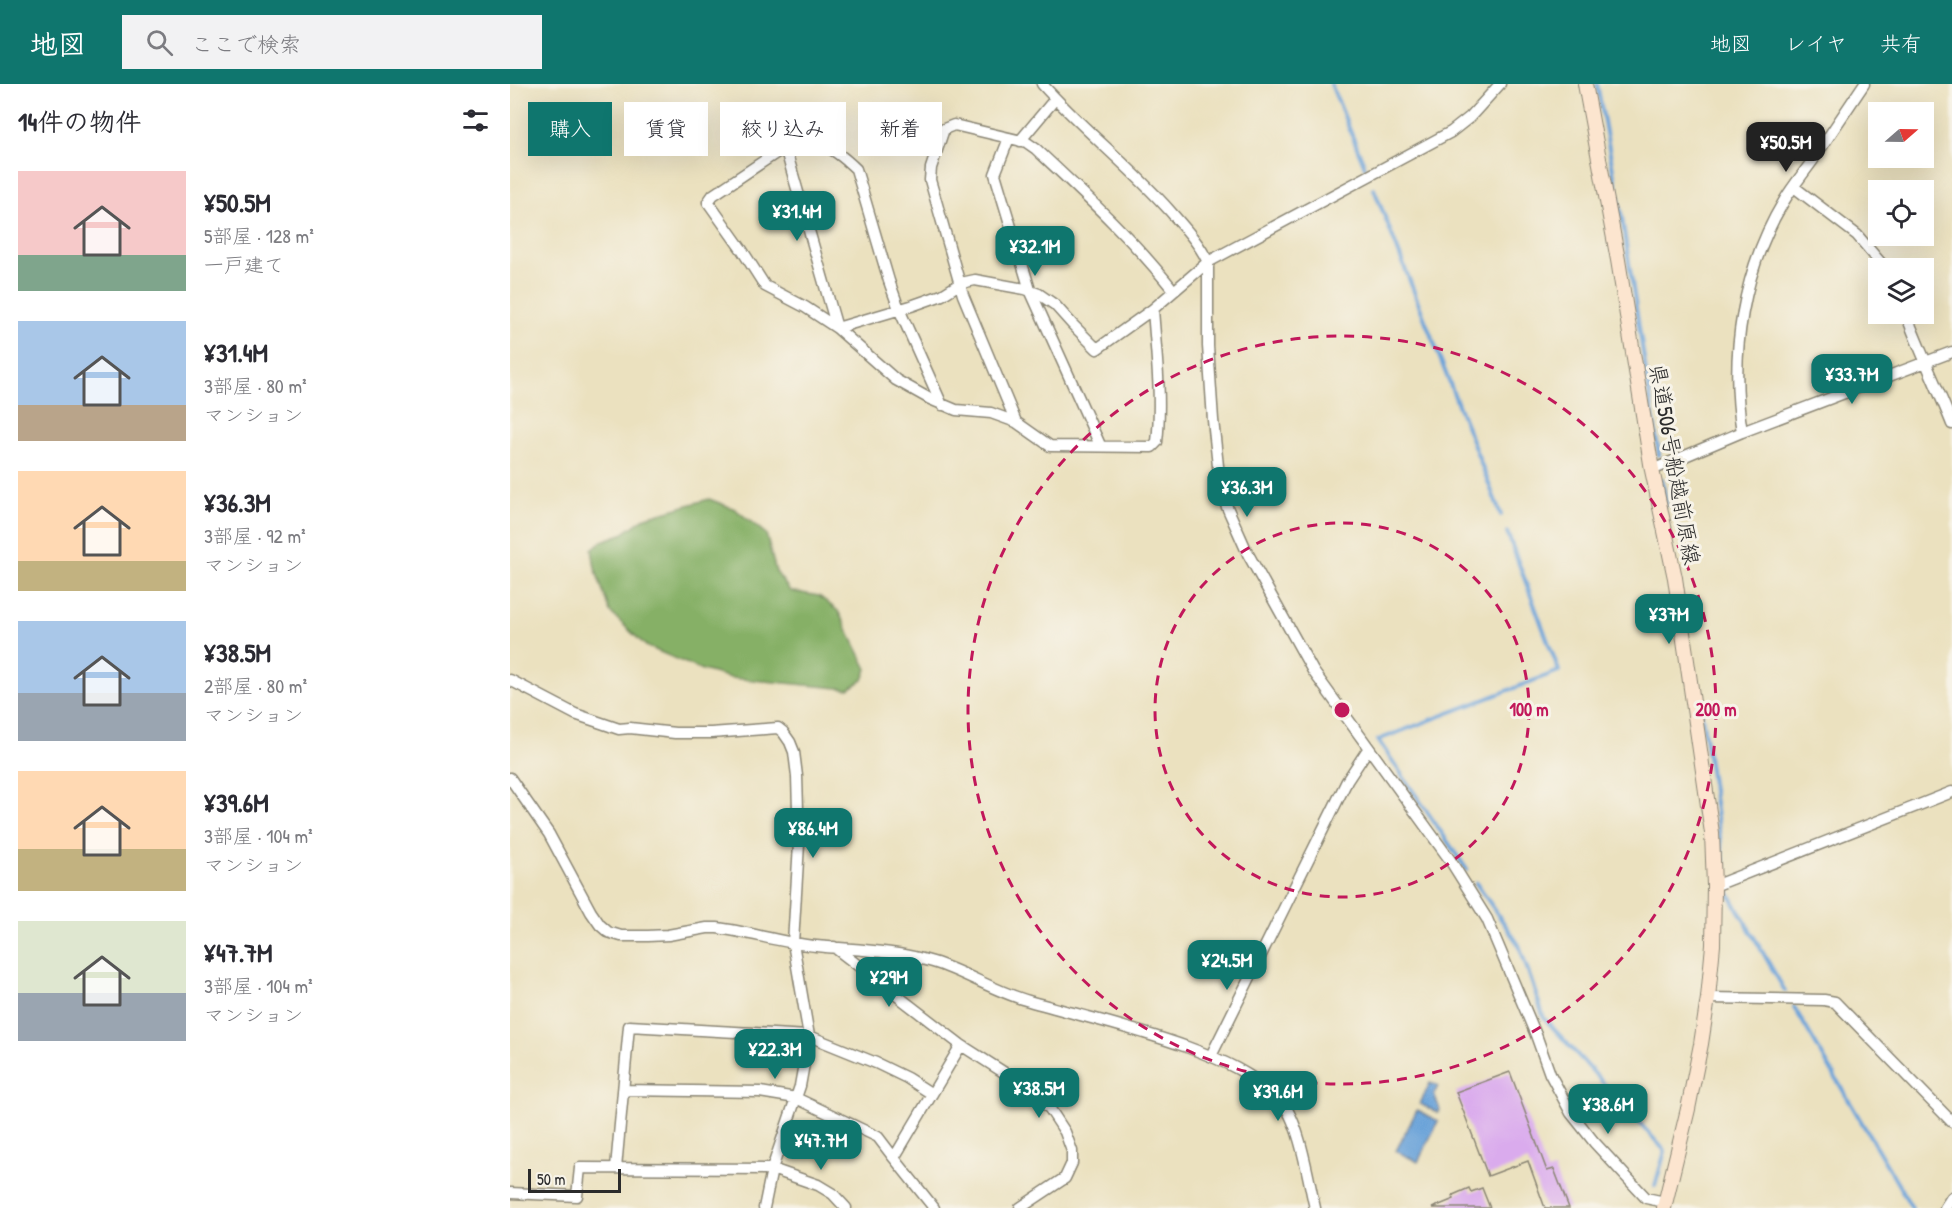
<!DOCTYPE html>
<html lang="ja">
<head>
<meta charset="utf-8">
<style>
  :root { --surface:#fff; --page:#f2f2f3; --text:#2b2b33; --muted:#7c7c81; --accent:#0f766e }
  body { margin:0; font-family:"Patrick Hand","Klee One",sans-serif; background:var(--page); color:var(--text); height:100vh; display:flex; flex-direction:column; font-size:22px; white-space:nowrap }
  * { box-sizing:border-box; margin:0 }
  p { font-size:20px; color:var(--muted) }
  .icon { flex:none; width:33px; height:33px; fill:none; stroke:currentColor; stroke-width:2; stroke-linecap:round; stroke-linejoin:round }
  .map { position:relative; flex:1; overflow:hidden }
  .sheet { display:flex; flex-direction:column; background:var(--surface); width:510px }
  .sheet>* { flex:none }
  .banner { position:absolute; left:18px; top:18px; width:570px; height:54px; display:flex; gap:12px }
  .needle { width:39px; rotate:70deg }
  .controls { position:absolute; left:1358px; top:18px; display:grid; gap:12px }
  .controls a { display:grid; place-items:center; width:66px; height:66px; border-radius:0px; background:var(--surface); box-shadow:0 6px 24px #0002; font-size:30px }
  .scale { position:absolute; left:18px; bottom:15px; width:93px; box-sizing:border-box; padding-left:6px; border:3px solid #2b2b2b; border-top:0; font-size:16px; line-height:21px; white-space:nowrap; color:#2b2b2b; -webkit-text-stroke:4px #f7f3e8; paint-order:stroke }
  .price { position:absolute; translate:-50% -51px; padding:0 14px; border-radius:12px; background:var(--accent); color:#fff; font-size:20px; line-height:39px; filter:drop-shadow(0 2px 3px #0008) }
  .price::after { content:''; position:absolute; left:50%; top:36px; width:18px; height:14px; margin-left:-9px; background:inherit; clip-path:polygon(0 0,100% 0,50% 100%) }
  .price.on { background:#222; color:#fff }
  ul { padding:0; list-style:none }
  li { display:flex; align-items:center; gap:18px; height:150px; padding:0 18px }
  li span { display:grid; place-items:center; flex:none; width:168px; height:120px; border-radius:0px; color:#555 }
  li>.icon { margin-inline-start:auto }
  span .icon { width:72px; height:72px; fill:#fffc; stroke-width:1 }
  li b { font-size:26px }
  h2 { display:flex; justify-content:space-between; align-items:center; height:72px; padding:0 18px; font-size:26px }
  .chip { padding:0 21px; border-radius:0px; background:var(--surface); box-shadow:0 6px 24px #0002; font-size:21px; line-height:54px }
  .chip.on { background:var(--accent); color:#fff }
  header { display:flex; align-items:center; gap:36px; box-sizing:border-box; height:84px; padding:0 30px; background:var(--accent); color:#fff }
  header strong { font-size:28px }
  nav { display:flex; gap:33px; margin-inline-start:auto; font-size:21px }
  .search { width:420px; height:54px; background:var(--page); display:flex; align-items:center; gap:15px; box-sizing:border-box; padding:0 21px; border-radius:0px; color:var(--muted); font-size:22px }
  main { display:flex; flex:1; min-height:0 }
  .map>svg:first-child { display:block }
  .forest { fill:#86b066; stroke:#586e48; stroke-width:1.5 }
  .water { fill:#6ba3d9; stroke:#4b6782; stroke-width:1.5 }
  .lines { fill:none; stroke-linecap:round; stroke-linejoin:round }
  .stream { stroke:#6ba3d9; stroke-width:4 }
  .building { fill:#daabed }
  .street-casing { stroke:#8b8675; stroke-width:13 }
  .secondary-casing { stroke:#8b8675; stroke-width:16 }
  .street { stroke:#fff; stroke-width:10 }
  .secondary { stroke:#fce5cf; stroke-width:14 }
  .ring { fill:none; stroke:#c2185b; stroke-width:3; stroke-dasharray:10 8 }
  .labels { text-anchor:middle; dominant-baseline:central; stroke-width:6; stroke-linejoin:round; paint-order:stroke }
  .street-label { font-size:22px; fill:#2b2b2b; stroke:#f7f3e8 }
  .centre { fill:#c2185b; stroke:#f7f3e8; stroke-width:3 }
  .ring-label { font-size:18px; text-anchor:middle; font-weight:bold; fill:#c2185b; stroke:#f7f3e8; stroke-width:6; stroke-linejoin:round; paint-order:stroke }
</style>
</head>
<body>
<header>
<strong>地図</strong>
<div class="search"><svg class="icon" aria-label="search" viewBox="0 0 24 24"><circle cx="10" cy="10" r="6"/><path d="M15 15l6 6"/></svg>ここで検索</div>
<nav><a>地図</a><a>レイヤ</a><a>共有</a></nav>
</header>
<main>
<section class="sheet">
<h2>14件の物件<svg class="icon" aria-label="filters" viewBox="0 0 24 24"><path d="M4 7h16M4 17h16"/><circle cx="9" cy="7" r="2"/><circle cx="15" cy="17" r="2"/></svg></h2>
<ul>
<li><span style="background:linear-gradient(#f6c9c9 70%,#7fa58c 0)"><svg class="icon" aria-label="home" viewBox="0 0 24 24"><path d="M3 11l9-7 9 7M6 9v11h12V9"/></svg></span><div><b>¥50.5M</b><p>5部屋 · 128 m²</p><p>一戸建て</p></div></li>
<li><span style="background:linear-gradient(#a9c7e8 70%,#b9a48a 0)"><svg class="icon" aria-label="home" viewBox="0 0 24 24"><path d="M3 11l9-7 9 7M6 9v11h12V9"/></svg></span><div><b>¥31.4M</b><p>3部屋 · 80 m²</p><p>マンション</p></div></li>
<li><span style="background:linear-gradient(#ffd9b3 75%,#c2b280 0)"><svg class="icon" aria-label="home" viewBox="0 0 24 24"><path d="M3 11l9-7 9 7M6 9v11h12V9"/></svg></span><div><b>¥36.3M</b><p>3部屋 · 92 m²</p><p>マンション</p></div></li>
<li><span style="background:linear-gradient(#a9c7e8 60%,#9aa5b1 0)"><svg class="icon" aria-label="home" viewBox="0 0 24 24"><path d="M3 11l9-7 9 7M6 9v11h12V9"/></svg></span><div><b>¥38.5M</b><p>2部屋 · 80 m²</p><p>マンション</p></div></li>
<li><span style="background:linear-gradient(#ffd9b3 65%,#c2b280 0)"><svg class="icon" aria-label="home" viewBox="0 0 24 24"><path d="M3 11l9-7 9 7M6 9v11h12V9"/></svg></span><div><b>¥39.6M</b><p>3部屋 · 104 m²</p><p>マンション</p></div></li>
<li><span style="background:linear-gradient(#dfe7d0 60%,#9aa5b1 0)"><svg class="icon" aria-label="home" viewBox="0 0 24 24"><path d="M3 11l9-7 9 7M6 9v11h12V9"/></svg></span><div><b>¥47.7M</b><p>3部屋 · 104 m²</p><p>マンション</p></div></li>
</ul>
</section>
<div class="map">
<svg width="1442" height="1124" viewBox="0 0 1442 1124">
  <rect width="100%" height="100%" fill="#f7f3e8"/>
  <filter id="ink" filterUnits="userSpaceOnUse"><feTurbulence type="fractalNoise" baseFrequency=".0167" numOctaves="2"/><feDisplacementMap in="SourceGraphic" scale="12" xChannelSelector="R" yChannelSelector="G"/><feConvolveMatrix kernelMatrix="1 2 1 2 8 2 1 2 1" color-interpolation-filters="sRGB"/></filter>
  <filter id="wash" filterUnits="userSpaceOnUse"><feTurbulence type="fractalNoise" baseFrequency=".008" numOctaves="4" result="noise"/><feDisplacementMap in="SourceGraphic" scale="24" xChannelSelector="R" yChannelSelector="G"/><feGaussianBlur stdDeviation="1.35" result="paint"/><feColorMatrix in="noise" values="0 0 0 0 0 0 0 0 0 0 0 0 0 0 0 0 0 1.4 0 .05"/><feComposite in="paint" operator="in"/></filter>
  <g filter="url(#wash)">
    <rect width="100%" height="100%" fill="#ebe1bf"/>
    <!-- forest -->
    <path class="forest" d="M199,415L225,425L256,450L266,488L280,507L309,512L328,527L357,585L353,596L339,605L221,594L192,586L136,562L100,528L85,484L82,465L92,457L112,450L136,433Z"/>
    <!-- water -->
    <path class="water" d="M920,999L928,1002L924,1010L930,1026L928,1029L910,1020Z
      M907,1026L928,1037L908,1078L886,1067Z"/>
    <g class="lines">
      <!-- stream -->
      <path class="stream" d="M821,0L855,83
        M1087,0L1112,134L1149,371
        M864,105L991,431
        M1152,395L1156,421
        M1190,618L1218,808L1275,907
        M957,786L868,656L1049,587L997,448
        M966,799L1009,861L1034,934L1155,1067L1145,1102
        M1284,923L1402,1124"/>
    </g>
    <g id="blocks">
      <!-- building -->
      <path class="building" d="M1000,988L1037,1087L1044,1085L1059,1124H1035L1018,1077L978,1092L946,1008Z
        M959,1104L961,1108L972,1104L980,1124H922L944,1115L943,1111Z"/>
    </g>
  </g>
  <g filter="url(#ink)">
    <use href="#blocks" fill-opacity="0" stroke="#8b8675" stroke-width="1.5"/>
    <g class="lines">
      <defs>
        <path id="street" d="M532,0C572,45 620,82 660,127C674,143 689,159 698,178V262L703,336L708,382L713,414L738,470L803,587L940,776L977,835L1026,951L1040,990L1061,1029L1084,1058L1136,1114L1155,1118
          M499,54L485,90L520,206L590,361
          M510,57L545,15
          M275,63L327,244
          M1284,103L1347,151L1375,184
          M1396,230C1410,267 1427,303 1442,340
          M327,244L401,222L432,211L451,199L465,196L515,205L529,210L545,221L562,240L587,265L643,225L698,178L941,48L960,33L990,0
          M432,321L389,225L379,197L346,85C323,63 307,52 275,63L203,111L198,118L232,166L255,202L295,223L327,244L386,296L420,315L446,326L481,329L506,338L540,362L642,363L647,358C652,314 646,269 643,225
          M506,338L453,211L420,96L421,84L434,45L444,41L516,58L526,65C574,110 623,155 664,207
          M1232,348L1442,268
          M1142,386L1232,348C1219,270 1233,185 1274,117C1282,103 1293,90 1303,76C1320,51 1337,25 1354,0
          M0,596L65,630L109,645L120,644L165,649H201L268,644L273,648L280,658L284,668L287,692L289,760L283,859L299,952L290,1002L262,1085L254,1124
          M0,694L39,750L81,828L90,841L98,848L111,852H138L158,851L197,844H207C240,848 272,859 306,862C345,866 384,866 423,878C456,888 485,908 519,917C572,932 625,944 677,963C710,975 745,990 771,1017C790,1038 798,1095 805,1124
          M1204,802L1442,708
          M324,863L451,961L520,1005L540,1025L555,1048L562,1067V1079L555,1094L510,1124
          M1198,914L1314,916L1325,918L1442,1038
          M701,972L837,697L858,665
          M113,1006L250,1008L286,1014L368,1053L384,1074
          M106,1084L119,942L299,952L366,979L397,994L422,1010
          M0,1109L67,1112L70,1084L262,1085L308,1101L323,1110L336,1124
          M424,1124L384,1074L451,961
          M1435,1124L1442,1113"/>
        <path id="secondary" d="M1075,0L1108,176L1142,386L1165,494L1202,749L1204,802L1203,861L1198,914L1191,960L1178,1025L1154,1124"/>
      </defs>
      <!-- street casing -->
      <use href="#street" class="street-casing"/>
      <!-- secondary casing -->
      <use href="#secondary" class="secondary-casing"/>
      <!-- street -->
      <use href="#street" class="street"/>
      <!-- secondary -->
      <use href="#secondary" class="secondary"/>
    </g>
  </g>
  <!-- distance rings -->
  <g class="ring">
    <circle cx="832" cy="626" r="187"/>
    <circle cx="832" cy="626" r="374"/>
  </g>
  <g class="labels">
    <!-- street labels -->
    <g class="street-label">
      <text transform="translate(1165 380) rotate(80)">県道506号船越前原線</text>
    </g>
  </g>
  <circle cx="832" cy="626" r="9" class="centre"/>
  <g class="ring-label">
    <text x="1019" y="632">100 m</text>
    <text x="1206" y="632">200 m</text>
  </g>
</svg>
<div class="controls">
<a><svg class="needle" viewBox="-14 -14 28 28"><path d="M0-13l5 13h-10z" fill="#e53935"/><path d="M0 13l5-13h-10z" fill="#7c7c81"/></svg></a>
<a><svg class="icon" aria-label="locate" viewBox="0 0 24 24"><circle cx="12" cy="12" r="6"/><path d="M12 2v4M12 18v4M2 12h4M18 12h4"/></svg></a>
<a><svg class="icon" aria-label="layers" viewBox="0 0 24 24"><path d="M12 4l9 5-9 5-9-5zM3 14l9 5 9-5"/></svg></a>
</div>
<div class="scale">50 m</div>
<b class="price on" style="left:1276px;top:89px">¥50.5M</b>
<b class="price" style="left:287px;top:158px">¥31.4M</b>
<b class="price" style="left:525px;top:193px">¥32.1M</b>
<b class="price" style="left:1342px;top:321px">¥33.7M</b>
<b class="price" style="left:737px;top:434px">¥36.3M</b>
<b class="price" style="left:1159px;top:561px">¥37M</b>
<b class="price" style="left:303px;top:775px">¥86.4M</b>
<b class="price" style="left:717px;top:907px">¥24.5M</b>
<b class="price" style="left:379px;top:924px">¥29M</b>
<b class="price" style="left:265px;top:996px">¥22.3M</b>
<b class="price" style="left:529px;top:1035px">¥38.5M</b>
<b class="price" style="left:768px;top:1038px">¥39.6M</b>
<b class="price" style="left:1098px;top:1051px">¥38.6M</b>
<b class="price" style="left:311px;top:1087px">¥47.7M</b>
<div class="banner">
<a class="chip on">購入</a>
<a class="chip">賃貸</a>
<a class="chip">絞り込み</a>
<a class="chip">新着</a>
</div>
</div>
</main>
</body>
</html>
